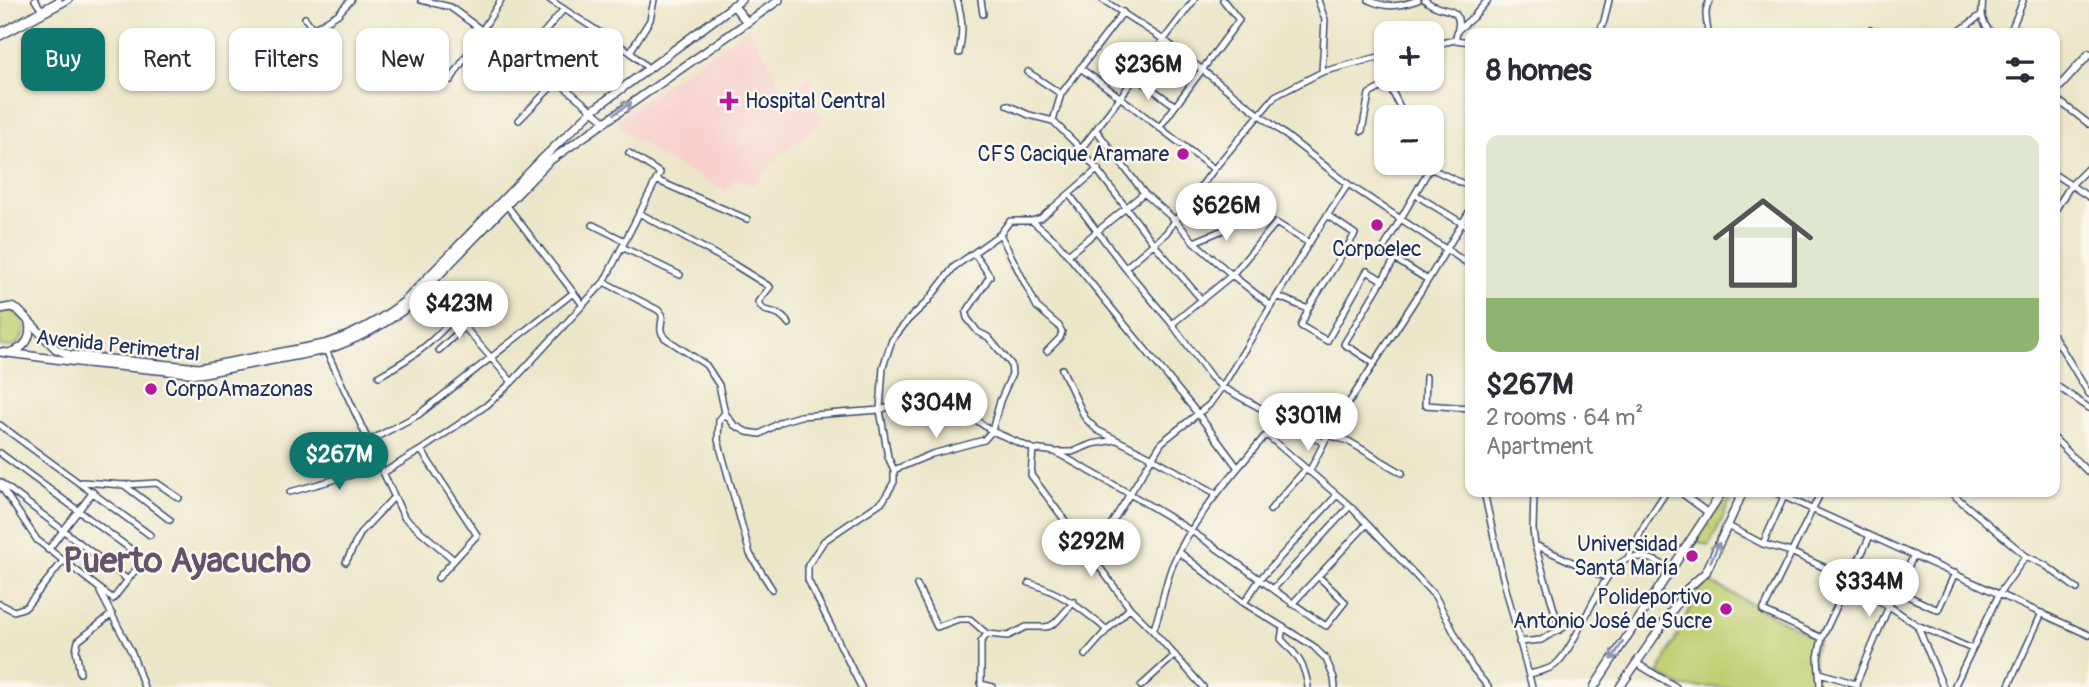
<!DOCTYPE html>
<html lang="en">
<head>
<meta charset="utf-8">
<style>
  :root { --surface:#fff; --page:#f7f7f7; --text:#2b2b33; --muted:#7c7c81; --accent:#0f766e }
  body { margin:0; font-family:Pangolin,sans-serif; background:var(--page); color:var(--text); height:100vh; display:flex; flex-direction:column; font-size:26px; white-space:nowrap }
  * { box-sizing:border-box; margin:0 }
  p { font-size:23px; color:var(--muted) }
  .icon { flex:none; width:38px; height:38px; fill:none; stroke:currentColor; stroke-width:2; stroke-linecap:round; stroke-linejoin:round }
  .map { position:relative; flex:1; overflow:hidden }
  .drawer { position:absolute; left:1465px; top:28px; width:595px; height:469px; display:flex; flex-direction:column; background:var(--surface); border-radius:14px; box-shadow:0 2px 5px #0004 }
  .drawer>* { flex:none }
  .banner { position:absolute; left:21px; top:28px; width:665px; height:63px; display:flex; gap:14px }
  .controls { position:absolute; left:1374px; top:21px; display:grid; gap:14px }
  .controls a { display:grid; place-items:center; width:70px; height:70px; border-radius:14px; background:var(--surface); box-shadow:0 2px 5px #0004; font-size:35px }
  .price { position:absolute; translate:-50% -60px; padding:0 16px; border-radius:24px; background:#fff; color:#222; font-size:23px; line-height:46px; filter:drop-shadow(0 2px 4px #0008) }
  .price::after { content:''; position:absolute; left:50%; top:42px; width:21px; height:16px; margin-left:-10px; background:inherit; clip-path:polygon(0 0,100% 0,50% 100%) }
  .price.current { background:var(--accent); color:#fff }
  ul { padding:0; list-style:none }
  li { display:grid; align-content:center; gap:14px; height:371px; padding:0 21px }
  li span { display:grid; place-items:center; height:217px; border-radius:14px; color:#555 }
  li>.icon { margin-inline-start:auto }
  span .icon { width:126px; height:126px; fill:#fffc; stroke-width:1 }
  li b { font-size:30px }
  h2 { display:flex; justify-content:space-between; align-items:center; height:84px; padding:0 21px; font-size:30px }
  .tag { padding:0 24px; border-radius:14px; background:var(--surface); box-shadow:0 2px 5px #0004; font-size:24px; line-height:63px }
  .tag.current { background:var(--accent); color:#fff }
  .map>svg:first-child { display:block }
  .built { fill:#f7d0ce }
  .green { fill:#bfce70; stroke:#6d7e67; stroke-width:2 }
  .park { fill:url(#park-crowns); stroke:#6d7e67; stroke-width:2 }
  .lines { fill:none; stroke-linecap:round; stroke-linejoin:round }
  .minor-casing { stroke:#3a4a6e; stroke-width:8 }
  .secondary-casing { stroke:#3a4a6e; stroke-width:10 }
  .minor { stroke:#fff; stroke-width:5 }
  .secondary { stroke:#fff; stroke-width:7 }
  .oneway { stroke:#8d97ae }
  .poi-dot { fill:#b5179e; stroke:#fbf7ec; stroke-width:2.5 }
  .labels { text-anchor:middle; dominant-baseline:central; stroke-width:5; stroke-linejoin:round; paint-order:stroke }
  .poi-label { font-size:21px; fill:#1b2f5e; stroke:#fbf7ec; text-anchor:end }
  .street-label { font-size:21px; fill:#1b2f5e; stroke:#fbf7ec }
  .town-label { font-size:35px; font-weight:bold; fill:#64536d; stroke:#fbf7ec }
</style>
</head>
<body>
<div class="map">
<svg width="2089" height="687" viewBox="0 0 2089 687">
  <defs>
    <pattern id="park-crowns" width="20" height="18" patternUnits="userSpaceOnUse" patternTransform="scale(1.75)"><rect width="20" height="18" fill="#bfce70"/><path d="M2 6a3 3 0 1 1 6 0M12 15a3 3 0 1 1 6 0" fill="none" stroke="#a4b163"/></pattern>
  </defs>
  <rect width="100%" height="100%" fill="#fbf7ec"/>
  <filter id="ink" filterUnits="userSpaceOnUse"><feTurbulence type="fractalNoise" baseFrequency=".0143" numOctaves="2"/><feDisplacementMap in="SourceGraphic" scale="14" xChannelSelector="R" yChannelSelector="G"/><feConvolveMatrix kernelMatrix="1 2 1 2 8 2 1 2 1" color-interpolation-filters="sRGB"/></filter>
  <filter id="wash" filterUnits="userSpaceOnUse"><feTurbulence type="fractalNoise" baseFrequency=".00686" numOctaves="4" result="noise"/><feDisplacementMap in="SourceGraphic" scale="28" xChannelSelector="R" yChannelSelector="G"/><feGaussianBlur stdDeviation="1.57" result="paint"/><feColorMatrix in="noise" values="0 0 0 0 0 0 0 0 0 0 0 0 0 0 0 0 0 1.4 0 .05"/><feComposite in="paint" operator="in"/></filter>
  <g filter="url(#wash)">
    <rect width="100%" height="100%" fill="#ece6c9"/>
    <!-- built -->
    <path class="built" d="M749,27L784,91L811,75L816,110L823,123L781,153L754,185L736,180L725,191L660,157L640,141L637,143L614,120Z"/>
    <!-- green -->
    <path class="green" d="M8,310C19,312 26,320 25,331L19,343L10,347L0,346V312Z
      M1705,579L1818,640L1813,654L1817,687H1682L1658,674Z"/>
    <!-- park -->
    <path class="park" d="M1727,492H1735L1709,546L1693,540Z"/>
  </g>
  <g filter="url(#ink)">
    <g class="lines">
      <defs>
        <path id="minor" d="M35,0L41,9
          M421,0L450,7L521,59L557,81L605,121
          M550,0L630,52L649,69
          M957,0C963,19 963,34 959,53
          M981,0L983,14
          M1103,0L1164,40L1348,184L1470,265
          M1318,0L1325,20L1322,72
          M1369,0C1386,9 1401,6 1418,0
          M1425,0C1442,17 1468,0 1455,40
          M1983,0C1981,14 1981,23 1992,33
          M305,18L313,29L338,14L351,0
          M1458,30L1473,17L1488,0
          M1870,30L1874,33
          M0,32L59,0
          M1599,33L1604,21L1609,0
          M1708,33C1707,20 1703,12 1710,0
          M1957,33L1981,15
          M2010,33L2023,1
          M0,37L69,0
          M1432,45L1455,40L1470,42
          M630,52L650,20L654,0
          M1379,57L1386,78
          M521,59L564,9
          M1080,68C1126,100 1169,136 1214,169
          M1028,72L1061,94
          M1136,77L1174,105
          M1386,79L1405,117
          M451,80L501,0
          M2054,97L2089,124
          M1007,105L1029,115L1053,121L1081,149L1154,244L1201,299
          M519,120L557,81L605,37
          M1053,121L1061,94L1123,12
          M1159,128L1239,20L1223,0
          M1096,130L1144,193L1176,221L1194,242L1232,275L1271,306
          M1362,131L1369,94L1388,84
          M1081,149L1194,0
          M1428,163L1430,168L1470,187
          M2054,174L2089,197
          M656,180L747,219
          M1069,194L1125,268L1172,324L1211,377L1222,387L1324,443
          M1416,195L1470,228
          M505,203L583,305
          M2054,212L2071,185L2089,167
          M639,213L733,264L770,287L758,302C763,312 766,310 776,313C781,315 786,320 789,324
          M1032,221L1056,241L1068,255L1198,414L1238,468
          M593,225L625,241
          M1000,234L1037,307L1059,326L1062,332L1060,338L1047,351
          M1194,242L1223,230L1236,214
          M622,247L680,275
          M1068,255L1144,193
          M1125,268L1166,233L1214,169L1275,96L1322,72L1386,55
          M1428,280L1382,251L1430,168
          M604,282L658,310L662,314C663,324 657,329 665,338L706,365L719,385L725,413L734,425L747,432L760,434L783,421L800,416L880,410L906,401L934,400L951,403L992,431L1033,449L1056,452H1072L1092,444L1115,440
          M427,284L512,382
          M1277,296L1308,309L1355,234L1327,215
          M1308,309L1301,326L1327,341L1367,271L1382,280
          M1172,324L1232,275L1276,223L1309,243
          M2054,336L2089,394
          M325,348L404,517L454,560
          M439,350L464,327
          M1374,363L1344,344L1395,259
          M1062,369L1085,418L1097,430L1151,457L1217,494
          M379,376C397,366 416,355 431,341C440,333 447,325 456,317
          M1426,377L1425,405L1470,408
          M2054,384L2089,408
          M725,413L719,420L718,440L750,554L772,589
          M0,425L150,535
          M1328,435L1348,441L1402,473
          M2054,438L2089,473
          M369,441L418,415L573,293
          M1033,449L1031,475L1130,608L1153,631L1203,687
          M421,450L477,535L438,578
          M0,453L144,559L113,599L37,540L0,485
          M1057,453C1102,478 1148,503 1191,531C1237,561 1280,596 1326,626L1345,602L1318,576
          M894,470L932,454L984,440L992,431L1000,401L1012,374L1011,364L988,337L978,332L967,318L966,313L990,276L974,253
          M1309,472L1328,435L1428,280L1470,210
          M383,473L421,450L487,405L512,382L604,282L660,173L629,153
          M0,482L128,580
          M82,482L124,485L157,483L179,498
          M124,485L170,520
          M290,492L380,467
          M1484,492L1502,574L1532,687
          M1534,492L1533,530L1535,545L1560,630
          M1680,492L1707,512
          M1774,492L2089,635
          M1821,492L1763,611L1822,638
          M1950,492L2026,556L2045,565L2077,589
          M1270,510L1306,469
          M1728,526L1763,544L1791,552L1834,572L1860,591L1889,606L1917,625L1972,649
          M1763,544L1786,492
          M1535,545L1607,578
          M48,550L93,492
          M1179,552L1244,603L1313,646L1326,659L1334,678L1335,687
          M1090,556L1097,547L1162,442L1209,405L1222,387L1309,243L1348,184
          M1628,558L1645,524L1666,492
          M346,562L361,532L394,497
          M1029,583C1061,592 1082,609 1107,630
          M917,585L937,627L959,619H970L987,634
          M1273,589L1350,506
          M1897,591L1938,610L1955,573
          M100,592L132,653L144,687
          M1244,603L1260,579L1337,495
          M0,604L14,611L26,607L63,561
          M1292,604L1366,525
          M1917,625L1943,687
          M1283,627L1281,639C1297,655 1305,664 1308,687
          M1153,631C1162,609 1164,585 1173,564C1194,516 1231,477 1264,437L1268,436L1350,506L1435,596L1472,667L1488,687
          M1519,642L1541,640L1584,616
          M1085,655L1107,630L1130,608
          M1636,663L1676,687
          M80,673L76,650L78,641L112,614
          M1820,673L1856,684
          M1529,674C1537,672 1549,670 1555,665C1580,644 1600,566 1630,558C1645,554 1658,562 1671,569
          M981,684L993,687
          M1141,686L1175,655
          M861,687L808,580V565L824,541L883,501L894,482V470L888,457L880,410L883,367L892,340L908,320L927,302L954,267L1000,234L1010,221H1032L1041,218L1098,169
          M981,687V642L987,634L1008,636L1026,627H1045L1050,626L1056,622L1074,602
          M1820,687L1818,657L1822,638L1870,536
          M1857,687L1856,684L1889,606L1914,555
          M1954,687L1999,594L2026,556
          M2008,687L2042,613"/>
        <path id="secondary" d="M733,5L747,22
          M2054,93L2089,54
          M0,309L11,307L18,310L56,349L70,355L199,368L324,344C354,335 381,320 405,301L544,157L593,110L741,0
          M0,352L86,363L199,374L326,350C356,340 384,325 409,306L548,162L779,0
          M11,352C26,348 32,337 29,322
          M1594,687L1722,492
          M1620,687L1687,589L1706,572L1743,492"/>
      </defs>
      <!-- minor casing -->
      <use href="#minor" class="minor-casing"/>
      <!-- secondary casing -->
      <use href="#secondary" class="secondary-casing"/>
      <!-- minor -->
      <use href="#minor" class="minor"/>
      <!-- secondary -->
      <use href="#secondary" class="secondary"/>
    </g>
    <!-- one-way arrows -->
    <defs><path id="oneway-shaft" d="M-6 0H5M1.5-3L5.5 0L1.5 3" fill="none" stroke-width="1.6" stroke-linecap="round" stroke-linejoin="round" transform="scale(1.75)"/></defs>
    <g class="oneway">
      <use href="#oneway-shaft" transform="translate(623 108) rotate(-35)"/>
      <use href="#oneway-shaft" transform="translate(1715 552) rotate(-65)"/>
      <use href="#oneway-shaft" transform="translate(1617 651) rotate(123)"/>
    </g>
  </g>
  <!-- markers -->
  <g class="poi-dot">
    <path d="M725.5 90.5h7v7h7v7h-7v7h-7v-7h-7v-7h7z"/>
    <circle cx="1183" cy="154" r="7"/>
    <circle cx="1377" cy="225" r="7"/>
    <circle cx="151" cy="389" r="7"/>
    <circle cx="1692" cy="556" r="7"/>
    <circle cx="1726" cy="609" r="7"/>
  </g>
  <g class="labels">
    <!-- poi labels -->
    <g class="poi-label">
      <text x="745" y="101" text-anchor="start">Hospital Central</text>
      <text x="1169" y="154">CFS Cacique Aramare</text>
      <text x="1377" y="249" text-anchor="middle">Corpoelec</text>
      <text x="165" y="389" text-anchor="start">CorpoAmazonas</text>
      <text x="1678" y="544">Universidad<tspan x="1678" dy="24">Santa María</tspan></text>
      <text x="1712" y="597">Polideportivo<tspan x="1712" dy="24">Antonio José de Sucre</tspan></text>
    </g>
    <!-- street labels -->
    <g class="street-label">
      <text transform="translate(118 346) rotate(6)">Avenida Perimetral</text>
    </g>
    <!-- town labels -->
    <g class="town-label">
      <text x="187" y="561">Puerto Ayacucho</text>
    </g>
  </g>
</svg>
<div class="controls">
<a>+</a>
<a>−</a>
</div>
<b class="price" style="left:1148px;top:102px">$236M</b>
<b class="price" style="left:1226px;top:243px">$626M</b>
<b class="price" style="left:459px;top:341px">$423M</b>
<b class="price" style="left:936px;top:440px">$304M</b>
<b class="price" style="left:1308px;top:453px">$301M</b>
<b class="price current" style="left:339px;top:492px">$267M</b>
<b class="price" style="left:1091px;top:579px">$292M</b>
<b class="price" style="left:1869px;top:619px">$334M</b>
<div class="banner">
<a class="tag current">Buy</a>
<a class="tag">Rent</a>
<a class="tag">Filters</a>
<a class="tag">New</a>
<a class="tag">Apartment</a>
</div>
<section class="drawer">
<h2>8 homes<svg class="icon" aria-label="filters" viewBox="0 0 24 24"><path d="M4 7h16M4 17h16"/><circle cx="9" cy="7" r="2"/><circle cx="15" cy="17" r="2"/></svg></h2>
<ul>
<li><span style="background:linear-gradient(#dfe7d0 75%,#8fb573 0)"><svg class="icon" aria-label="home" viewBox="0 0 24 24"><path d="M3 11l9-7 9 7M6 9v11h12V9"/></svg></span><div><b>$267M</b><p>2 rooms · 64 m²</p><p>Apartment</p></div></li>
</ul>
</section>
</div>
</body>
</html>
